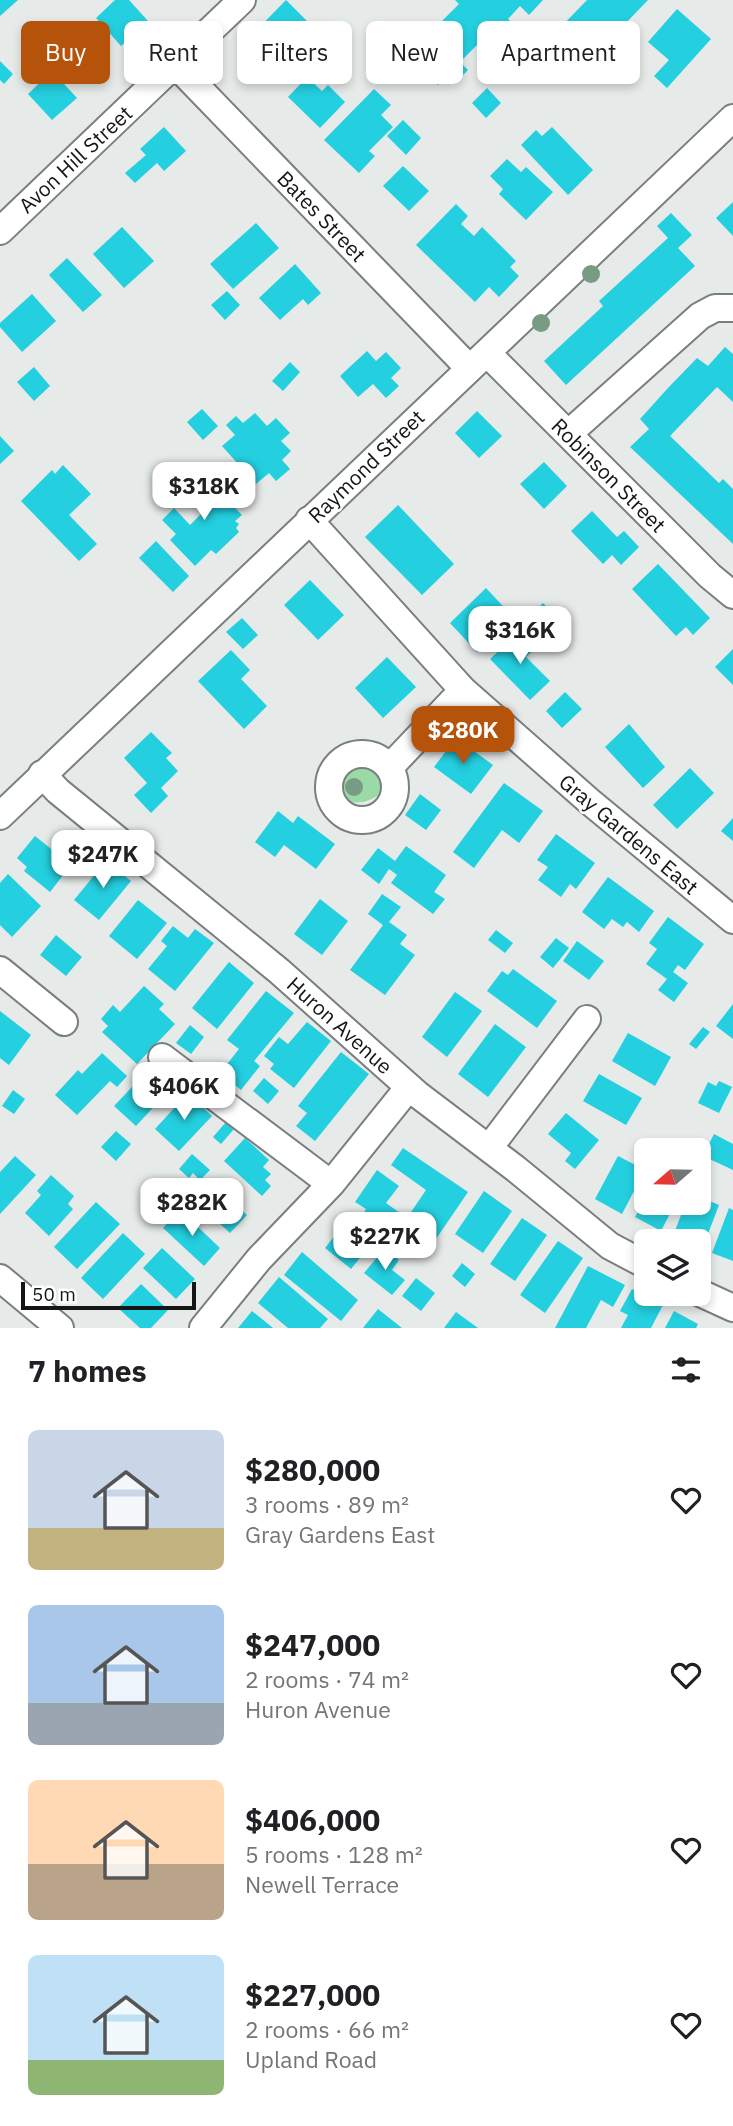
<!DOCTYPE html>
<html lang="en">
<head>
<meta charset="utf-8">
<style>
  :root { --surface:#fff; --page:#f2f2f2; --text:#202124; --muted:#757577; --accent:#b45309 }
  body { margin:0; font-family:"IBM Plex Sans",sans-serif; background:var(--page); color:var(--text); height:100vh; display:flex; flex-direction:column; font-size:26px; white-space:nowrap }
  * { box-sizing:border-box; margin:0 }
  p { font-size:23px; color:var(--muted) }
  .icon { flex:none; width:38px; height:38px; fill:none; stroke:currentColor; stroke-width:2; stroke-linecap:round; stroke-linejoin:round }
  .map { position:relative; height:1328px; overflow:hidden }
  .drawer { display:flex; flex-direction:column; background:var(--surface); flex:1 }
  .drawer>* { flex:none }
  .top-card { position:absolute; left:21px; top:21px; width:691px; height:63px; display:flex; gap:14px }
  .needle { width:46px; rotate:250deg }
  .controls { position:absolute; left:634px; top:1138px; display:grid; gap:14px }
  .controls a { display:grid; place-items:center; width:77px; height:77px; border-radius:10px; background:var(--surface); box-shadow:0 4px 10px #0003; font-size:35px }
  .scale { position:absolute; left:21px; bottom:18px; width:175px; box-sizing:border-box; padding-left:7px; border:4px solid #141615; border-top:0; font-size:19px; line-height:24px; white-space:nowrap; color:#141615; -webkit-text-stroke:5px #fff; paint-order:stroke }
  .price { position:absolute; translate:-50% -60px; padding:0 16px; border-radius:14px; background:#fff; color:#222; font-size:23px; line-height:46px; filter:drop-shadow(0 2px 4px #0008) }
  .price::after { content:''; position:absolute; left:50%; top:42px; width:21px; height:16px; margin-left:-10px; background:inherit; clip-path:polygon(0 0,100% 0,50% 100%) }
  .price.on { background:var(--accent); color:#fff }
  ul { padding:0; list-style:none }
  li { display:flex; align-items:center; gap:21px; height:175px; padding:0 28px }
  li span { display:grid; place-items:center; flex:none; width:196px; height:140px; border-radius:10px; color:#555 }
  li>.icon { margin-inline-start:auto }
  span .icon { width:84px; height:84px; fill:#fffc; stroke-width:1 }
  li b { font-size:30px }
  h2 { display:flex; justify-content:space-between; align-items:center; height:84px; padding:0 28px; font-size:30px }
  .pill { padding:0 24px; border-radius:10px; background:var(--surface); box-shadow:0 4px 10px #0003; font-size:24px; line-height:63px }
  .pill.on { background:var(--accent); color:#fff }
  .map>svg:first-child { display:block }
  .green { fill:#9adaa7 }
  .building { fill:#24cfdf }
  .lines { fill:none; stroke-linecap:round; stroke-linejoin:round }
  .street-casing { stroke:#7b7e7e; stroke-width:30 }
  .street { stroke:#fff; stroke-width:26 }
  .tree { fill:#789b83 }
  .labels { text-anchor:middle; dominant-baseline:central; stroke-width:5; stroke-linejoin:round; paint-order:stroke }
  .street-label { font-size:21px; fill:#141615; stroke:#fff }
</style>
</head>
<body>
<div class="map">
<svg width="733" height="1328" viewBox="0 0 733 1328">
  <rect width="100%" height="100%" fill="#e6eae9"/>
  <!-- green -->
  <path class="green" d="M359,763C378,766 383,770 387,789C370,803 356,807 337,797L333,776L345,767Z"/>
  <!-- building -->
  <path class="building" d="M0,0H18L0,16Z
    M115,0H129L148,21L121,46L96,18Z
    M286,0L314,28L268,75L240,47Z
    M455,0H543L529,15L520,6L508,19L518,28L498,49L485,37L460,62L468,70L456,82L448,75L438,85L408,55L417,45L411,39L424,25L431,32L459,4Z
    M587,0H648L571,80L534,45L549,30L554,34Z
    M677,9L711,39L667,88L654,76L669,60L648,42Z
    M73,23L106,59L85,78L52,42Z
    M330,48L342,60L326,77L314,66Z
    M0,61L13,74L4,84L0,80Z
    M52,71L77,98L52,120L28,94Z
    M307,77L322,91L328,85L345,102L320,128L288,97Z
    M487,88L501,103L486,118L472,103Z
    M374,89L391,105L381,115L393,127L369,151L375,156L359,173L324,140Z
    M403,120L421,138L406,155L387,136Z
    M164,127L186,151L164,171L157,163L135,183L125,173L146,155L140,149Z
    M552,127L593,170L568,195L521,145L536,130L542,136Z
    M507,159L521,172L526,167L553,192L526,220L499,194L503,189L490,176Z
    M403,166L429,191L409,211L383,186Z
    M733,202V236L716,218Z
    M456,204L468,216L461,224L474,236L482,227L516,261L510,267L519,276L499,297L489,287L475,302L416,245Z
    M671,213L692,235L678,248L695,266L566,385L544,361L603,306L599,301L668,238L657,226Z
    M256,223L279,248L233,289L210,264Z
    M122,227L154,261L124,288L93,254Z
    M67,258L102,295L83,312L49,275Z
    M295,264L321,293L308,305L303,299L280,320L259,298Z
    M227,291L240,305L225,320L211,305Z
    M32,294L56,321L22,352L0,327V323Z
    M725,347L733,354V402L717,387L670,436L719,483L723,479L733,489V544L630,447L649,429L640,419L668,388L697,358L708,366Z
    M367,351L376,361L386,352L401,368L391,378L399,386L386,398L373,384L358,397L340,376Z
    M290,362L300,372L283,391L272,381Z
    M34,367L50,386L34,401L17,382Z
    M202,409L218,426L203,440L187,422Z
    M477,411L502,436L479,458L455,433Z
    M255,413L267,426L276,418L290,433L281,441L291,451L282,460L290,469L276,481L269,473L256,484L222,446L235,435L226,425L236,416L243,423Z
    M0,436L14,451L0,464Z
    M544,462L567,486L544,509L520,484Z
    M63,465L91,494L69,515L97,544L79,561L21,501L52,470L55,474Z
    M201,473L242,515L235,521L239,524L236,528L239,532L216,554L211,550L195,566L170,540L176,534L162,520L174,508L190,525L204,511L184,490Z
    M398,505L454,564L422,595L365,537Z
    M592,511L617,537L624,531L639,547L621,565L612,555L603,564L571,531Z
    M156,541L189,576L173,592L139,558Z
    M658,564L710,618L693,635L686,627L676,636L632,589Z
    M310,580L344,615L318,640L284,605Z
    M486,588L513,617L477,652L450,623Z
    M543,603L558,618L544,633L528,619Z
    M242,618L258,635L243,649L226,632Z
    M519,632L534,649L526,657L550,681L530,700L490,659Z
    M733,649V685L715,667Z
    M231,650L250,670L241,679L267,706L244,729L198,681Z
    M387,657L416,687L383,718L355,688Z
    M565,692L582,709L562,728L546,711Z
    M629,724L665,767L643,788L605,747Z
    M151,732L172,753L166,758L178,771L161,788L168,796L151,813L134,795L147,783L124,758Z
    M456,738L493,765L471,794L434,767Z
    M690,768L714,793L677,829L653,805Z
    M504,783L543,811L519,843L502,830L474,868L453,852Z
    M420,794L441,810L426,830L405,815Z
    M278,811L293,823L298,816L335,844L316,869L284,845L275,857L255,842Z
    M733,818V841L721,831Z
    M556,834L595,863L576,889L570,884L561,897L538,880L548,867L537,860Z
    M35,836L71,865L50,892L24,871L27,867L17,858Z
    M406,846L446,875L434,892L445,899L433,914L391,883L397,875L389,869L379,884L361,870L378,848L395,861Z
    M106,861L131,881L99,920L74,900Z
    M8,874L41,906L12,937L0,925V883Z
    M608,877L654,911L639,932L627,922L623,927L612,919L604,929L582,912Z
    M382,894L401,907L389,922L407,935L400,944L415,955L385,995L350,970L383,925L368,914Z
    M320,899L348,921L322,955L294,934Z
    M138,900L167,923L137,959L109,936Z
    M668,917L704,944L685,970L678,965L673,972L688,983L674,1002L658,990L667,979L646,964L657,949L649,943Z
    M173,926L188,938L195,929L214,943L175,991L148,969L167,946L161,941Z
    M496,930L513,943L505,953L488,940Z
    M56,935L82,957L66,976L40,955Z
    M556,938L569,948L553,968L540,957Z
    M577,941L604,961L589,980L563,961Z
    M229,962L254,983L217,1029L192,1008Z
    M513,969L557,1001L537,1028L487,991L502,971L508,975Z
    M144,986L164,1004L159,1009L175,1024L137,1064L102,1032L108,1026L101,1019L113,1005L120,1012Z
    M266,991L294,1013L254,1061L260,1066L241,1090L220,1073L239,1049L227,1040Z
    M455,992L482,1011L447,1057L422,1037Z
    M733,1004V1039L716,1026Z
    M0,1011L31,1035L9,1065L0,1058Z
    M307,1022L331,1041L294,1088L270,1069L274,1064L264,1056L279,1037L288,1044Z
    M495,1024L526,1047L488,1097L458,1074Z
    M190,1025L204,1037L191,1054L176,1043Z
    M703,1027L710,1032L696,1049L689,1044Z
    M628,1033L671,1057L655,1086L612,1061Z
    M341,1052L369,1074L315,1141L296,1126L307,1113L298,1106Z
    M102,1053L127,1076L117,1087L110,1081L77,1115L55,1095L78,1070L82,1074Z
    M151,1067L172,1087L136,1126L114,1106Z
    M599,1074L642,1098L626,1125L583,1101Z
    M264,1078L279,1091L268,1104L253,1091Z
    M719,1081L732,1087L719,1113L698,1103L708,1082L716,1086Z
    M13,1090L25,1099L14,1114L2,1106Z
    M188,1093L212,1116L179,1151L155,1129Z
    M566,1113L599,1140L575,1169L565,1161L571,1153L548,1134Z
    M226,1122L234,1129L221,1144L213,1137Z
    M116,1131L131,1144L116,1161L101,1147Z
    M714,1134L733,1144V1170L703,1156Z
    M245,1138L269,1160L263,1167L271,1174L265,1180L271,1186L262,1196L224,1161Z
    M403,1148L468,1192L436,1239L430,1235L420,1248L406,1238L404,1242L363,1214L366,1209L355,1202L377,1170L399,1186L386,1203L407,1218L426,1190L391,1165Z
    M192,1154L210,1170L200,1180L193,1173L189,1178L179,1169Z
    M15,1156L36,1175L0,1214V1172Z
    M618,1156L645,1170L622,1214L595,1199Z
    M51,1175L74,1196L68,1204L73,1209L49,1236L25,1213L41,1195L37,1191Z
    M210,1181L247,1215L230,1233L193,1199Z
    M484,1191L512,1211L483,1253L455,1234Z
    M698,1196L719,1205L703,1247L698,1245V1241L673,1236L686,1202H698Z
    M646,1198V1202H676L661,1231L635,1217Z
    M96,1202L120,1224L77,1269L54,1247Z
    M729,1208L733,1210V1261L712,1253Z
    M180,1210L220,1248L204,1266L163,1228Z
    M522,1218L547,1235L515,1281L490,1264Z
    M344,1224L370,1245L351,1269L325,1248Z
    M123,1233L145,1254L103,1299L81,1278Z
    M558,1241L583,1258L545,1313L520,1295Z
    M162,1248L195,1279L176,1299L143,1268Z
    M385,1248L399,1260L392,1270L405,1280L392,1295L364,1273Z
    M302,1252L358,1300L341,1321L284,1275Z
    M462,1263L475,1274L465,1287L452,1276Z
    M588,1266L625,1285L613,1307L601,1300L586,1328H555Z
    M279,1277L328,1319L320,1328H288L258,1303Z
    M416,1278L435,1293L421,1311L402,1296Z
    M141,1284L168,1310L151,1328H140L118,1308Z
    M632,1289L663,1305L651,1328H621L628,1315L620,1311Z
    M378,1309L402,1328H363Z
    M252,1311L273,1328H238Z
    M674,1311L698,1324L696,1328H665Z
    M456,1312L478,1328H444Z"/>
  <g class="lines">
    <defs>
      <path id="street" d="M175,64L469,368
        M0,231L242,0
        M487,353L710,576L733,595
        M568,434L700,316L715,308H733
        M309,520L463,690L589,801L733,920
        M329 787a33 33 0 1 1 66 0a33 33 0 1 1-66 0Z
        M389,768L463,690
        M42,774L58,791L279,971L417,1094L516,1169L610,1246L646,1265
        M0,816L733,118
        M0,970L64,1022
        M162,1057L331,1184
        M489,1148L587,1019
        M0,1278L60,1328
        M698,1292L733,1308
        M203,1328L259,1259L331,1184L409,1087"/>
    </defs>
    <!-- street casing -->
    <use href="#street" class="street-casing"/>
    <!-- street -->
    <use href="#street" class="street"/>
  </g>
  <!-- trees -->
  <g class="tree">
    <circle cx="591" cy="274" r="9"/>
    <circle cx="541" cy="323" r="9"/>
    <circle cx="354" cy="787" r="9"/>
  </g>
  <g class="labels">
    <!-- street labels -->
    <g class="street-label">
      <text transform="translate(75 159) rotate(-43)">Avon Hill Street</text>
      <text transform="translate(322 216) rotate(46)">Bates Street</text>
      <text transform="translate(366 466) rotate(-44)">Raymond Street</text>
      <text transform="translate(609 475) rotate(45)">Robinson Street</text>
      <text transform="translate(629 834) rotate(40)">Gray Gardens East</text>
      <text transform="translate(340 1025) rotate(42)">Huron Avenue</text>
    </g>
  </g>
</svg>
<div class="controls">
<a><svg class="needle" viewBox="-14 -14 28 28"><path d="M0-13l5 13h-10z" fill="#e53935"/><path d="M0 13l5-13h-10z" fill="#757577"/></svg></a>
<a><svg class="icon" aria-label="layers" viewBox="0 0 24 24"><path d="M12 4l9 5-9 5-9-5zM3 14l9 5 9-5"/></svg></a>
</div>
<div class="scale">50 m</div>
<b class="price" style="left:204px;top:522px">$318K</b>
<b class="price" style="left:520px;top:666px">$316K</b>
<b class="price on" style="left:463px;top:766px">$280K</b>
<b class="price" style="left:103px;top:890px">$247K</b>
<b class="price" style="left:184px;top:1122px">$406K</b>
<b class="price" style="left:192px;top:1238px">$282K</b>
<b class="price" style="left:385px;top:1272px">$227K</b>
<div class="top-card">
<a class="pill on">Buy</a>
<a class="pill">Rent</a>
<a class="pill">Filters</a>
<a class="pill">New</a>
<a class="pill">Apartment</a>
</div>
</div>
<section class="drawer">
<h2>7 homes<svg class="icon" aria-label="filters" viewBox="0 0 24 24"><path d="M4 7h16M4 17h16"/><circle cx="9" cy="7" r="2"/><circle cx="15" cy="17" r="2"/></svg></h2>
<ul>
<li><span style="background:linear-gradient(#c9d6e8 70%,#c2b280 0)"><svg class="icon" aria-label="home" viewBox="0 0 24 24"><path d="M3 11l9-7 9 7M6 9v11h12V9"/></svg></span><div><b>$280,000</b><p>3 rooms · 89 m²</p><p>Gray Gardens East</p></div><svg class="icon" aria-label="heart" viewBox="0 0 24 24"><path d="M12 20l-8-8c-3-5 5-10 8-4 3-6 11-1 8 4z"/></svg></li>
<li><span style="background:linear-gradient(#a9c7e8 70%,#9aa5b1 0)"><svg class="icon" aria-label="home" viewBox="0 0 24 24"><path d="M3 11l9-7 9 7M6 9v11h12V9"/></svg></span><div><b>$247,000</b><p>2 rooms · 74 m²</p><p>Huron Avenue</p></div><svg class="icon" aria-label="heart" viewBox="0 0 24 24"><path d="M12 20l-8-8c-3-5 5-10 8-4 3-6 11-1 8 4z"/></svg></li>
<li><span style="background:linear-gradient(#ffd9b3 60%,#b9a48a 0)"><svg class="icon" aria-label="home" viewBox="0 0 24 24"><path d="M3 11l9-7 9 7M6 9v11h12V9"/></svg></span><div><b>$406,000</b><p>5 rooms · 128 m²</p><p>Newell Terrace</p></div><svg class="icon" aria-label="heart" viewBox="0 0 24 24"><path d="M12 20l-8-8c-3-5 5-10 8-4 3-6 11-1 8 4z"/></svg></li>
<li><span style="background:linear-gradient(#bfe0f5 75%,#8fb573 0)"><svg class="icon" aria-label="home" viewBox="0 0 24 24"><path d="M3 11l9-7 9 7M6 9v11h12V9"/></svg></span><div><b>$227,000</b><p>2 rooms · 66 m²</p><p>Upland Road</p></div><svg class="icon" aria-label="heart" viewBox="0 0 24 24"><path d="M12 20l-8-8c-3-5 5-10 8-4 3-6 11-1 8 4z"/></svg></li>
</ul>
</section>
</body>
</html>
